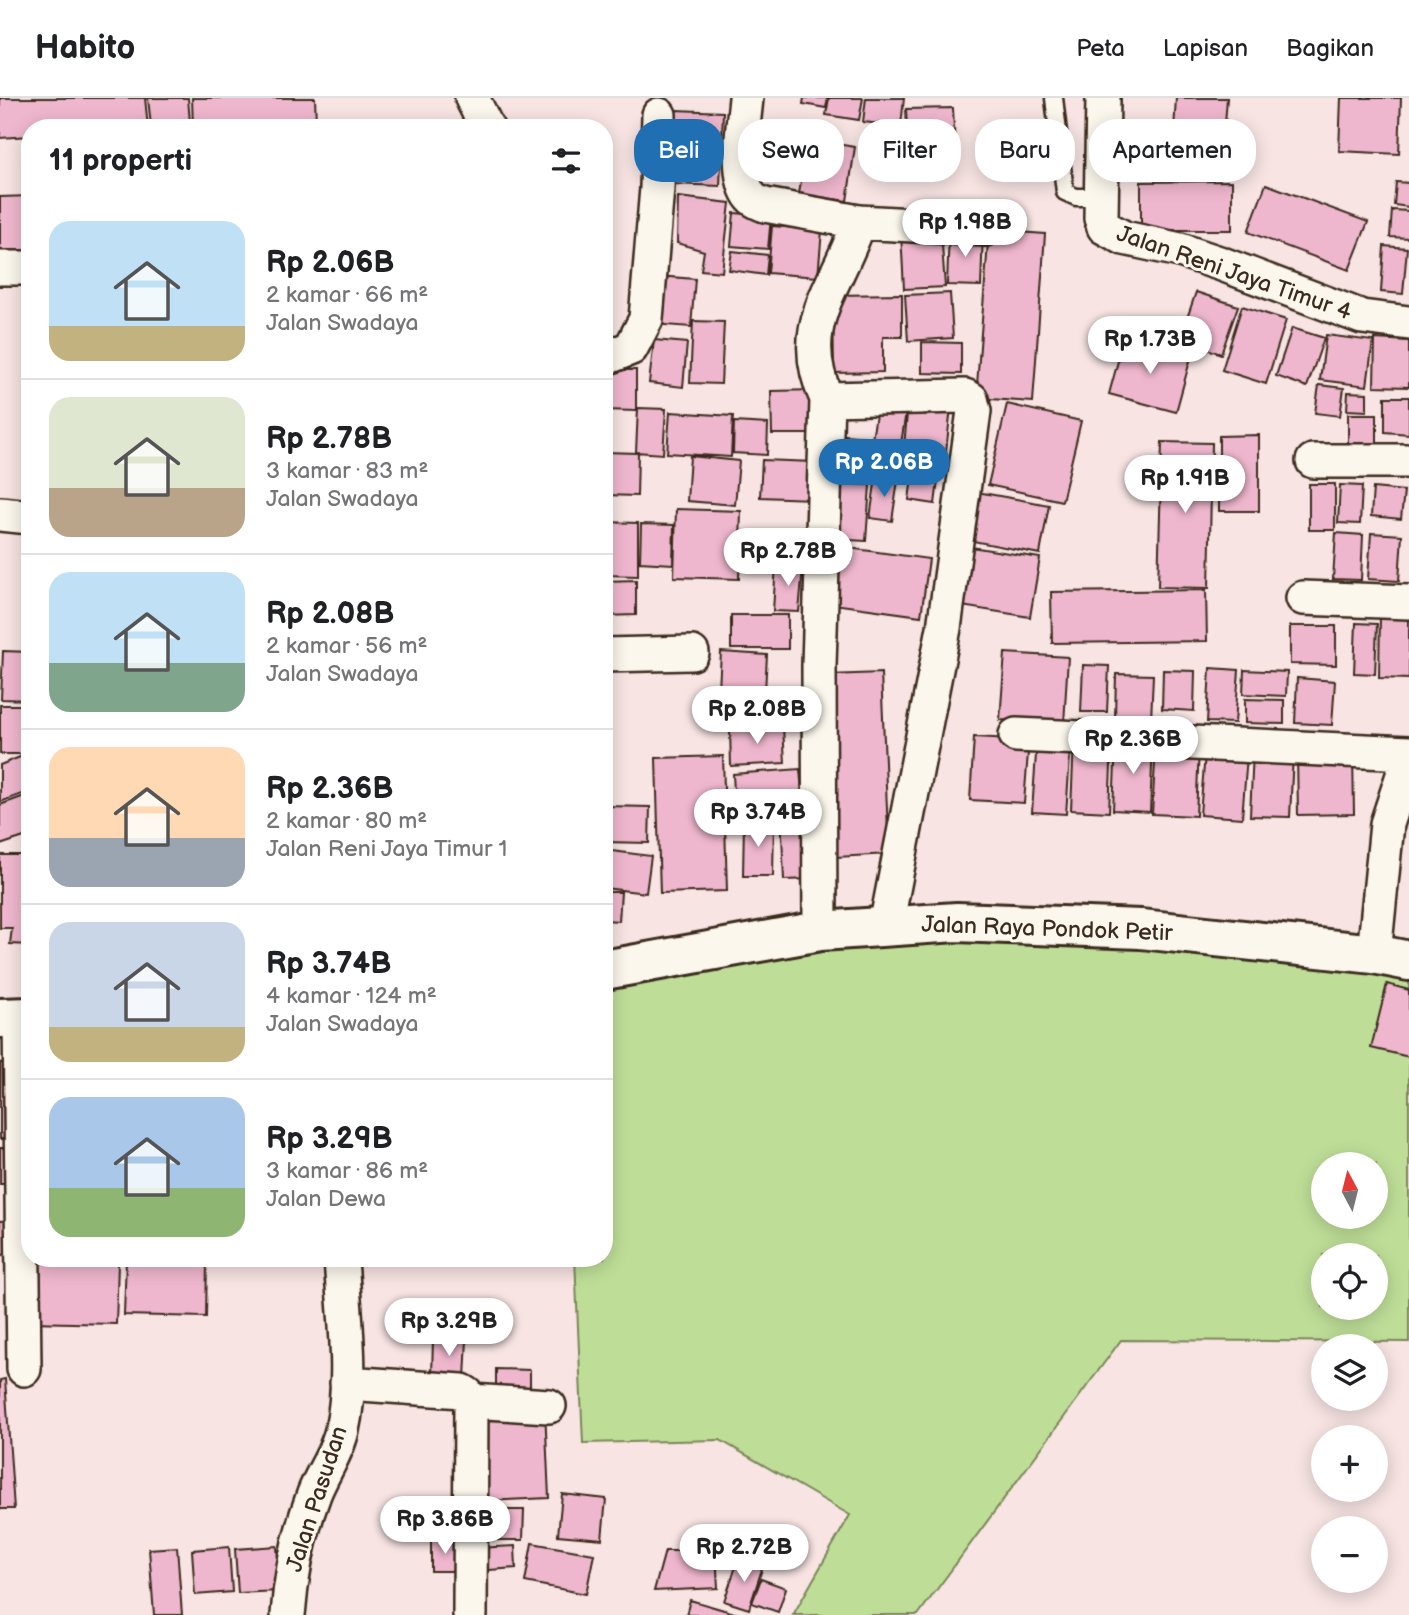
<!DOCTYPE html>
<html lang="id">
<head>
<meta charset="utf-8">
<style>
  :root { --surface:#fff; --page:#f2f2f2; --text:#202124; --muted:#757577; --line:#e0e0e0; --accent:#1f6fb2 }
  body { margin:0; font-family:"Balsamiq Sans",sans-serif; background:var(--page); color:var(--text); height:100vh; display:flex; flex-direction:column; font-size:26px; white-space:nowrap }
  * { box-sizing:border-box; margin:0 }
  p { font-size:23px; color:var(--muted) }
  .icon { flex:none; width:38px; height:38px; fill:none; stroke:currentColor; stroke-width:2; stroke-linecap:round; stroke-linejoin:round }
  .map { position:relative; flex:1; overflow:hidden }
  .side { position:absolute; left:21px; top:21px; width:592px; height:1148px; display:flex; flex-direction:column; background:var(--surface); border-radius:28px; box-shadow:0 4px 18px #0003 }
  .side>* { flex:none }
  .hud { position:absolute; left:634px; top:21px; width:665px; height:63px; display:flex; gap:14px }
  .needle { width:46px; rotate:353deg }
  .fabs { position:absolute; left:1311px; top:1054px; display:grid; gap:14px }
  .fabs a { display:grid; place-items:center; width:77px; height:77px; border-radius:50%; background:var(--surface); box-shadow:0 4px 18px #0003; font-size:35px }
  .price { position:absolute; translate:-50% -60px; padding:0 16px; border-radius:24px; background:#fff; color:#222; font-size:23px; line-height:46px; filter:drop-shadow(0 2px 4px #0008) }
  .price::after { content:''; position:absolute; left:50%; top:42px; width:21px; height:16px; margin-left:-10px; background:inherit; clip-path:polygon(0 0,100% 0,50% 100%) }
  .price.on { background:var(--accent); color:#fff }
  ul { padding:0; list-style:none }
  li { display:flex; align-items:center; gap:21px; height:175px; padding:0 28px }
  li+li { border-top:2px solid var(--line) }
  li span { display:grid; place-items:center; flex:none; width:196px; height:140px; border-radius:21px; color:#555 }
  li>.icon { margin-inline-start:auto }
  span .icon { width:84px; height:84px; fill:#fffc; stroke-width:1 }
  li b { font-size:30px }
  h2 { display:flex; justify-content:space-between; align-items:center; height:84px; padding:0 28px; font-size:30px }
  .chip { padding:0 24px; border-radius:28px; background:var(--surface); box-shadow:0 4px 18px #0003; font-size:24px; line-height:63px }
  .chip.on { background:var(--accent); color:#fff }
  header { display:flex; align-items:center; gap:42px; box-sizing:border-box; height:98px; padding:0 35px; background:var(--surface); border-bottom:2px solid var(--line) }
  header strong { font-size:33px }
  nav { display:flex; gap:38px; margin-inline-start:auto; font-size:24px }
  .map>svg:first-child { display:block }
  .green { fill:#bede97; stroke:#7c845a; stroke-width:2; fill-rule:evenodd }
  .building { fill:#efb7cd; stroke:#3b2a1e; stroke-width:2 }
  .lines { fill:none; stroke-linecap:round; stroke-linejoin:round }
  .service-casing { stroke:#3b2a1e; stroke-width:21 }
  .minor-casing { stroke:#3b2a1e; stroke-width:38 }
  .secondary-casing { stroke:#3b2a1e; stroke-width:44 }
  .service { stroke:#fbf7ec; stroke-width:16 }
  .minor { stroke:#fbf7ec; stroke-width:33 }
  .secondary { stroke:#fbf7ec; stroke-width:38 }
  .labels { text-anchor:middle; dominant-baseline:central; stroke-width:6; stroke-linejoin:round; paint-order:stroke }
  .street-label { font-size:23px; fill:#3b2a1e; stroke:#fbf7ec }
</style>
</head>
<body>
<header>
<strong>Habito</strong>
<nav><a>Peta</a><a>Lapisan</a><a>Bagikan</a></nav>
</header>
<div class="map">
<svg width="1409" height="1517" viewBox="0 0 1409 1517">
  <rect width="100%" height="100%" fill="#f7e4e3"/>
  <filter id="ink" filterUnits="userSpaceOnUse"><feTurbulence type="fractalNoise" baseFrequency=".0143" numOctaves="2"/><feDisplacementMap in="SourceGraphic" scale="14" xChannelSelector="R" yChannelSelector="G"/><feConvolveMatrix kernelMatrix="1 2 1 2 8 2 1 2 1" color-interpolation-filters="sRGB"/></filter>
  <g filter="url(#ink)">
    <!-- green -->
    <path class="green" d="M824,820L1409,872V1244L1121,1242L918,1517H793L850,1417L720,1342L583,1345L575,1160H604V856ZM1323,1066H1376V1118H1323ZM1323,1157H1376V1209H1323Z"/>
    <!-- building -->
    <path class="building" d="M0,0H145L148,30H30V38L0,40Z
      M148,0H188L190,25L151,28Z
      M192,0H315L316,25L193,30Z
      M804,0H828L826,10L803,6Z
      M829,0H863L859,22L826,17Z
      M866,0H904L901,28L863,24Z
      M1176,0H1227L1223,52L1173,48Z
      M1341,0H1401L1399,56L1339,53Z
      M953,10L955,50L908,52L906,11Z
      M676,12L723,14L720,88L672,86Z
      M807,41L855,49L847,103L799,96Z
      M1232,83V132H1141V84Z
      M1396,84L1409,85V109L1394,107Z
      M1266,86L1368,124L1349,172L1248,134Z
      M30,98V157L0,158V99Z
      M678,99L730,105L722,174L701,172L704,153L677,145Z
      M1392,112L1409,113V140L1390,139Z
      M734,115L771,118L768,151L731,148Z
      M772,128L822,132L818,179L768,175Z
      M989,132L1045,136L1033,304L976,300Z
      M941,133L945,189L904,191L901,135Z
      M949,133L983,134L981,188L947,187Z
      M1384,148L1407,150L1403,196L1381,194Z
      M732,153L768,157L766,177L729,172Z
      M657,178L695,181L691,229L653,226Z
      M1196,194L1238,208L1221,256L1180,241Z
      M950,195L953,240L908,243L905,197Z
      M902,196V239H883V274L834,275L833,197Z
      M1242,208L1286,222L1266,286L1222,272Z
      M693,223L724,224L721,286L690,285Z
      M1292,230L1324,240L1307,289L1276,278Z
      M1326,237L1373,243L1367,288L1320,282Z
      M1124,241L1191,259L1176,314L1109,296Z
      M1375,241L1409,243V289L1374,288Z
      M654,242L687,245L683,289L649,285Z
      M922,244L961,245V276L922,275Z
      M604,272H636V313L604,312Z
      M1319,287L1344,290L1340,318L1315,315Z
      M817,292V336H772L771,293Z
      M1348,294L1367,295V313L1347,312Z
      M1385,299H1409V336L1385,334Z
      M878,303L907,307L901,346L872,342Z
      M908,305L951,309L946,354L904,349Z
      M1007,306L1081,323L1062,403L988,387Z
      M638,310L666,311L663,356L636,354Z
      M670,314L733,318L731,359L667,355Z
      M1348,316H1377V346H1348Z
      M734,324L768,326L767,357L733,355Z
      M834,336L866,339L863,368L831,365Z
      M1259,337V413H1219V338Z
      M1162,344L1212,345L1209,490L1158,489Z
      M870,350L915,356L911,380L867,373Z
      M604,354L638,355L637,398L604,397Z
      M690,358L739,363L735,407L687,403Z
      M762,362L814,364L812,401L760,399Z
      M913,371L939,375L935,406L909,402Z
      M876,379L898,382L892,423L870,420Z
      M834,385L870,387L866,443L830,441Z
      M1309,386H1335V432H1309Z
      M1340,387L1362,388L1360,426L1338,425Z
      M1373,390L1404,393L1401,421L1371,418Z
      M977,394L1049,407L1040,456L968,442Z
      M676,411L741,413L739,481L674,479Z
      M604,424L638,425V478L604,477Z
      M641,426L674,427L673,466L640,464Z
      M1336,435L1363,437L1361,482L1333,481Z
      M1371,435L1402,437L1399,483L1368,481Z
      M30,444V492L23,491Z
      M834,448L929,461L921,518L826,505Z
      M965,448L1040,460L1030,519L955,507Z
      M776,466L803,468L799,514L773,513Z
      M636,482V517L604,518V483Z
      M1206,492L1207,543L1052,545L1051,494Z
      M731,517H788V551H731Z
      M1380,518H1409V581L1379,580Z
      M1356,525L1377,526L1375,576L1354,575Z
      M1290,528H1336V567L1290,566Z
      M3,553L30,554V602L1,601Z
      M721,554L767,557L765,593L719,591Z
      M1005,555L1068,559L1064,626L1000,622Z
      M1083,567L1109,568L1107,614H1081Z
      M1210,570L1239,572L1235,625L1207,624Z
      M1163,572L1195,573L1194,613L1162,611Z
      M1244,572L1287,574L1286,598L1243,596Z
      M881,575L889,756L836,759L829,577Z
      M1116,576L1153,577L1151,622L1115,621Z
      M1297,580L1335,583L1332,627L1295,625Z
      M770,590H799V626H770Z
      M1245,601L1284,602V626L1245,625Z
      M0,607H30V656H0Z
      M783,628L785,665L731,668L730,631Z
      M974,639L1029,642L1024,705L970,702Z
      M1037,642L1071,644L1066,716L1032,714Z
      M1074,642L1112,643L1109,714L1071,712Z
      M1116,643L1153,644L1150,714L1113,712Z
      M1156,648L1199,650L1196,718L1152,716Z
      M1253,653L1293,655L1290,719L1250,718Z
      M1353,653L1354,716L1298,717L1297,655Z
      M1205,655L1247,658L1242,720L1200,717Z
      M25,657L30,669V693L0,704V667Z
      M723,658L727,793L660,795L656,660Z
      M800,671L803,707L735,711L733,676Z
      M30,696V737L0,747V707Z
      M604,708L650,709L649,745L604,744Z
      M809,712L812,781L784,782L781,713Z
      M744,724H774L773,778H743Z
      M604,752L651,758L646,795L604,790Z
      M0,757H30V847L10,846L12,830H0Z
      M604,794H621L619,823L604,822Z
      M1387,886L1409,892V959L1371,950Z
      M8,964L11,1041H0V965Z
      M0,1050H9L11,1086H0Z
      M12,1122L14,1156L0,1157V1123Z
      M250,1160H321V1163H250Z
      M126,1161L207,1163L206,1219L124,1217Z
      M30,1164L118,1165L116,1226L29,1224Z
      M433,1241H467L465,1280L432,1279Z
      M496,1271L530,1272V1298L496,1297Z
      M5,1281L14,1411H0V1282Z
      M545,1311L549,1400L485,1403L481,1314Z
      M562,1396L606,1401L602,1441L558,1437Z
      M477,1412H524L523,1442H477Z
      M431,1442H459V1473H431Z
      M532,1445L594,1456L586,1496L525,1484Z
      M277,1448L280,1493L238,1495L235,1451Z
      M515,1448L516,1470L476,1473L475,1450Z
      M177,1449L182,1517H154L149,1451Z
      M229,1449L232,1494L195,1497L192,1452Z
      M665,1453H716L718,1490L654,1493Z
      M739,1460L763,1468L749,1511L724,1503Z
      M761,1481L786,1490L778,1514L752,1505Z
      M690,1502L741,1517H686Z"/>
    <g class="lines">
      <defs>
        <path id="service" d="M1054,0L1065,94L1076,99H1103"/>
        <path id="minor" d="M472,0L487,30
          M746,0C744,25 734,79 751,99C754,103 760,105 765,107L859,124C837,190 793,228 827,301L819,568L820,833
          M1103,0L1101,120L1104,129L1124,140L1180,152L1222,166L1362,219L1409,225
          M859,124L985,131
          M0,170H30
          M604,258H611L631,250L646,221L657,90L659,17
          M827,301L965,298L971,301L974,313L944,530L886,828
          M1313,363H1409
          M0,416L30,419
          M1303,500L1409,504
          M604,557L692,555
          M1016,637L1409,655
          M1374,856L1387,726L1409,659
          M20,919L24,1271
          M347,1285L462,1293L467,1296L471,1303L470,1517
          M471,1303L549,1308
          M288,1517C291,1475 299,1436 314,1396C322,1375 337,1355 342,1332C354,1279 344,1214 341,1160"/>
        <path id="secondary" d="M604,872L820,833L957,824L1141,831L1374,856L1409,863
          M0,920L30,919"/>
      </defs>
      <!-- service casing -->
      <use href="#service" class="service-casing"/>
      <!-- minor casing -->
      <use href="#minor" class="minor-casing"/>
      <!-- secondary casing -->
      <use href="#secondary" class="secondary-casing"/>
      <!-- service -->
      <use href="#service" class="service"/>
      <!-- minor -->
      <use href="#minor" class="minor"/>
      <!-- secondary -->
      <use href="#secondary" class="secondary"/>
    </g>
  </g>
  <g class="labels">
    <!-- street labels -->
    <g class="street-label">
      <text transform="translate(1234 175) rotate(19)">Jalan Reni Jaya Timur 4</text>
      <text transform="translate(1047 831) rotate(2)">Jalan Raya Pondok Petir</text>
      <text transform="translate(317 1401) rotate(-72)">Jalan Pasudan</text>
    </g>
  </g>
</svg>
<div class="fabs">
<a><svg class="needle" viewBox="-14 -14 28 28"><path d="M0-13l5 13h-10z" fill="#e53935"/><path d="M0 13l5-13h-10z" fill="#757577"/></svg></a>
<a><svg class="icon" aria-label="locate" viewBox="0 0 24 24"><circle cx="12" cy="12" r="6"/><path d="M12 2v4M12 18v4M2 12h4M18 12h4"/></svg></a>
<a><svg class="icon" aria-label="layers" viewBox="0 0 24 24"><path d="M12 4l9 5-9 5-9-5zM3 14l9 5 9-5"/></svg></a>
<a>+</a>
<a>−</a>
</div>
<b class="price" style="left:965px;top:161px">Rp 1.98B</b>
<b class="price" style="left:1150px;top:278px">Rp 1.73B</b>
<b class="price on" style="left:884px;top:401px">Rp 2.06B</b>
<b class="price" style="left:1185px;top:417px">Rp 1.91B</b>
<b class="price" style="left:788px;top:490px">Rp 2.78B</b>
<b class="price" style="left:757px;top:648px">Rp 2.08B</b>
<b class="price" style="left:1133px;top:678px">Rp 2.36B</b>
<b class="price" style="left:758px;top:751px">Rp 3.74B</b>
<b class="price" style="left:449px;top:1260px">Rp 3.29B</b>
<b class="price" style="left:445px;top:1458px">Rp 3.86B</b>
<b class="price" style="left:744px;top:1486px">Rp 2.72B</b>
<div class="hud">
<a class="chip on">Beli</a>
<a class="chip">Sewa</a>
<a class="chip">Filter</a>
<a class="chip">Baru</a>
<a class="chip">Apartemen</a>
</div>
<section class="side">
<h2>11 properti<svg class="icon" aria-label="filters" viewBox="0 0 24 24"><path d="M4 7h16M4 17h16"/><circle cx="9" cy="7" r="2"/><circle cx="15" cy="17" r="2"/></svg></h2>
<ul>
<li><span style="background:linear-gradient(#bfe0f5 75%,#c2b280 0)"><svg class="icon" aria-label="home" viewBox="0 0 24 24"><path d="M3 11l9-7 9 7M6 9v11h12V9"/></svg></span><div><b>Rp 2.06B</b><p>2 kamar · 66 m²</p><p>Jalan Swadaya</p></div></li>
<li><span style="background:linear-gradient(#dfe7d0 65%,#b9a48a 0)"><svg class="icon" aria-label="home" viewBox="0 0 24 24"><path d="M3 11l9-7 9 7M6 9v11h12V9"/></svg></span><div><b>Rp 2.78B</b><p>3 kamar · 83 m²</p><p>Jalan Swadaya</p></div></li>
<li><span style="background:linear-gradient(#bfe0f5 65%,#7fa58c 0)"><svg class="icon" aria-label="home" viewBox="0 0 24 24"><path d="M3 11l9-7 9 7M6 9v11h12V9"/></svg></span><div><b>Rp 2.08B</b><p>2 kamar · 56 m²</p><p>Jalan Swadaya</p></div></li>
<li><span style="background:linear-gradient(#ffd9b3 65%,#9aa5b1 0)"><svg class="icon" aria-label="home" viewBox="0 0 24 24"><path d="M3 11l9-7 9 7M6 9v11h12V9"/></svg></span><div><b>Rp 2.36B</b><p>2 kamar · 80 m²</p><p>Jalan Reni Jaya Timur 1</p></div></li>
<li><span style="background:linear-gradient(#c9d6e8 75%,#c2b280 0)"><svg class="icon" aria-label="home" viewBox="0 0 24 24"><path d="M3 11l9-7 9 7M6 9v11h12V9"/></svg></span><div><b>Rp 3.74B</b><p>4 kamar · 124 m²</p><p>Jalan Swadaya</p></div></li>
<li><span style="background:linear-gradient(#a9c7e8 65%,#8fb573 0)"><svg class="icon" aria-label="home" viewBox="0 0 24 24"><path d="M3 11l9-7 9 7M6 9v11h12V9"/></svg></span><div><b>Rp 3.29B</b><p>3 kamar · 86 m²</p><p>Jalan Dewa</p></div></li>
</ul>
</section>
</div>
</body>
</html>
